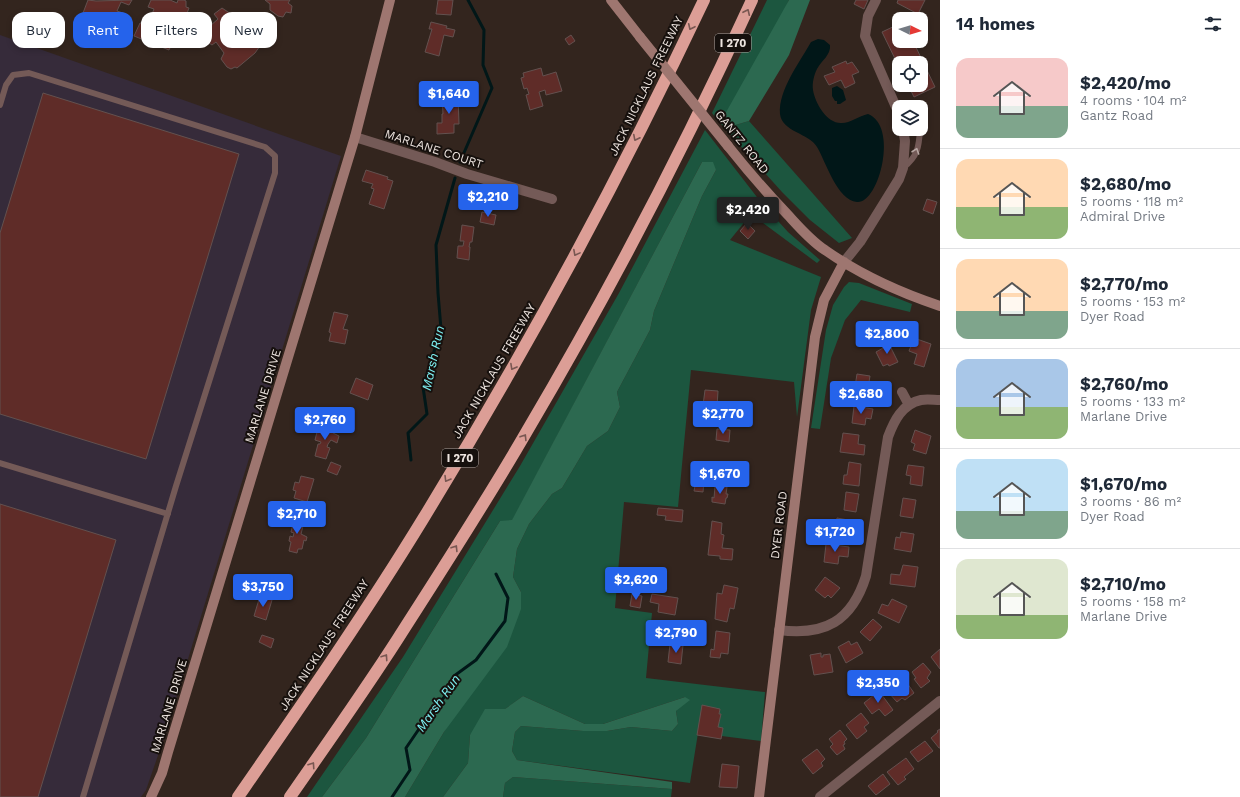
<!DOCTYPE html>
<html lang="en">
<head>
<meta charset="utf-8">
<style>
  :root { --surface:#fff; --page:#f2f2f3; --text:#1f2937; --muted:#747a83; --line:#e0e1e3; --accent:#2563eb }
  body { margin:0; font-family:"Work Sans",sans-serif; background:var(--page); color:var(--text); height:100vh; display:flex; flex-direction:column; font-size:15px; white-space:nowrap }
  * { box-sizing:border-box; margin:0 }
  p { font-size:13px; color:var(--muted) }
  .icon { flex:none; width:22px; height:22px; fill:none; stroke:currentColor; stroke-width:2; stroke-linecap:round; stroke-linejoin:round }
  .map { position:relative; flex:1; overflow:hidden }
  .panel { display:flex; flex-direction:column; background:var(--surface); width:300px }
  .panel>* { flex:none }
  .top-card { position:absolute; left:12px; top:12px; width:380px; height:36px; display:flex; gap:8px }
  .needle { width:26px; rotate:95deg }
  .controls { position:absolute; left:892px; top:12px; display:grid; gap:8px }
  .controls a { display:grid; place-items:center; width:36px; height:36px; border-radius:8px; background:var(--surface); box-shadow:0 2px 6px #0003; font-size:20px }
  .price { position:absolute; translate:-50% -34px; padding:0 9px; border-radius:4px; background:var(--accent); color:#fff; font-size:13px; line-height:26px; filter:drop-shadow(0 1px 2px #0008) }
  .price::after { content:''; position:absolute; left:50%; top:24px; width:12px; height:9px; margin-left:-6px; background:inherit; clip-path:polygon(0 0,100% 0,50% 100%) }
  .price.selected { background:#222; color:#fff }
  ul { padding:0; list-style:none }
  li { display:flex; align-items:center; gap:12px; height:100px; padding:0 16px }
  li+li { border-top:1px solid var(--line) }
  li span { display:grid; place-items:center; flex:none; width:112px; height:80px; border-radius:12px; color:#555 }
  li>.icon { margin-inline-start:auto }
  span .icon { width:48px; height:48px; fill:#fffc; stroke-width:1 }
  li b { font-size:17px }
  h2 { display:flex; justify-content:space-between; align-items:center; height:48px; padding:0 16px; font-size:17px }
  .chip { padding:0 14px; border-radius:12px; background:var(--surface); box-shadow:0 2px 6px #0003; font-size:14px; line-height:36px }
  .chip.selected { background:var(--accent); color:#fff }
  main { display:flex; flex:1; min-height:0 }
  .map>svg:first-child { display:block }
  .industrial { fill:#362b3a }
  .green { fill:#1c563f }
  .forest { fill:#2c6950 }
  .water { fill:#011718 }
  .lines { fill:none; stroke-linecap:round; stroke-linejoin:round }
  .stream { stroke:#011718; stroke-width:3 }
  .building { fill:#5f2c28; stroke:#63514f }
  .lane { stroke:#745a57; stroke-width:6 }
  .street { stroke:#745a57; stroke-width:10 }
  .secondary { stroke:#9e7670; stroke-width:10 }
  .highway { stroke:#dc9e96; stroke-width:12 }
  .secondary-bridge { stroke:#9e7670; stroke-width:10 }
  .oneway { stroke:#795752 }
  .oneway2 { stroke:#b7a6a2 }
  .labels { text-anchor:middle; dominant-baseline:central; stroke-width:4; stroke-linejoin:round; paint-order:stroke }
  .shield { fill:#16100d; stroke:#aca4a0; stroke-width:1 }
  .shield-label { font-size:11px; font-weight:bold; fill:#ede4df }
  .street-label { font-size:12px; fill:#ede4df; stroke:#16100d }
  .water-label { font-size:13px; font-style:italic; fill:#7ef2f4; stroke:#16100d }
</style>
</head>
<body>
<main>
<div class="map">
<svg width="940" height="797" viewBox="0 0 940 797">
  <rect width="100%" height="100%" fill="#33251e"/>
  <!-- industrial -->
  <path class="industrial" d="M0,35L341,156L164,738L146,790L141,797H0Z"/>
  <!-- green -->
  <path class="green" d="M767,0H789L732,126L749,121L852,238L839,243L810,220L782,192L720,123L712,113Z
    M705,130L760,201L788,232L820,260L817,263L751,214L730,240L821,277L811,310L797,417L794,382L691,370L678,507L624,502L615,608L652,613L646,678L765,692L761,741L698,733L690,783L517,760L512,751L515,732L521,726L583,731H607L631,727L672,731L678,724L676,711L685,697L603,724H585L523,696L470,735L468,763L443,797H405L444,732L521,592L513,577L517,549L529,524L552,494L562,488L587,446L608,431L620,407L617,392L650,330L654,311L702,196L716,170L702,162L512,521H500L366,738L322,797H307L403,657L520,466L619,293Z
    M849,282L859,283L912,304L910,312L861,300L845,320L831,358L820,429L811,428L826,330L833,305L844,287Z
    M513,777L672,789L671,797H503L505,783Z"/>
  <!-- forest -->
  <path class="forest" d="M789,0H810L789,55L749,121L732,126L720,123Z
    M702,162H713L716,170L702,196L654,311L650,330L617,392L620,407L608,431L587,446L562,488L552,494L529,524L517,549L513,577L521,592V609L507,647L444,732L405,797H322L366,738L500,521L512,520Z
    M523,696L585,724H603L685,697L690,700L676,711L678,724L672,731L631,727L607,731H583L521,726L515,732L512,751L517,760L672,782V789L513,777L505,783L503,797H443L468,763L470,735L485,709H505Z"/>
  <!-- water -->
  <path class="water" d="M818,39L824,40L830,45C831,55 822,60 817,69C814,75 812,83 813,90C815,103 827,124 842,123C850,123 859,116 868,114C899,126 879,204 857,202C837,200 826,162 817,147C809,133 782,132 780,114C778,90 800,62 811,42Z
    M837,86L843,90L846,100L840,104H837V101H835L832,96V88Z"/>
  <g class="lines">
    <!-- stream -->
    <path class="stream" d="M460,162L492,88L483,65L484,30L468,0
      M411,460L408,433L427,414L423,387L441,329L438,293L436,245L455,178
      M392,797L410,770L406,748L421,726L445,696L454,676L476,660L505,621L508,598L496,574"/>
  </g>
  <!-- building -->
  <path class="building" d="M88,0L96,1L132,0L129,5L121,2L117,11L123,13L117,27L83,13Z
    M151,0H170L177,3L178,0H184L186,1V7L189,8L184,21L175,20L169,35L175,37L169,50L134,36L140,23L148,24L154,9L148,7Z
    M265,0H290L288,3L292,6L291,13L286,12L283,17L278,16L270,10V4Z
    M438,0H453L451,15L436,14Z
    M856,0H868L864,9L854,4Z
    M898,0H925L918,14L897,3Z
    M222,8L234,16L237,20L234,26L243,38L248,35L255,39L260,46L255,53L237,68L235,67L231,69L227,67L221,59L224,53L216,42L212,45L206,41L198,31L204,22L210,26L218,19L214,14Z
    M431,22L447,26L446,28L455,30L453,37L444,35L439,56L425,52L432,29H429Z
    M899,24V41H913L935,87L914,97L908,85H921V63H899V67L882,32Z
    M571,35L575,41L569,45L565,39Z
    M846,61L847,64L852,62L859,72L852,75L855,83L845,88L841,80L829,85L824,76L835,72L832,67Z
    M541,68L543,76L556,72L562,91L546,95L545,90L539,92L543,106L530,110L526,95L529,94L527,88L524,89L521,78L524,77L523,73Z
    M43,93L239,154L146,459L0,414V233Z
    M458,95L459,124H454V133L437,134V123H442V114H443L442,96Z
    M366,170L388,177L387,179L393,181L384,209L369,204L374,189L371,188L373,184L362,181Z
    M927,199L937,202L933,214L923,210Z
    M482,212L496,215L494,225L480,222Z
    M747,223L755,231L748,239L740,231Z
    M462,225L474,227L472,242H470L469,247H470L469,260L457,258L458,246H463L464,241H460Z
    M334,312L348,315L343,329L348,330L345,344L329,341L331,333L329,332Z
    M914,338L931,344L924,367L914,364L917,354L909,351Z
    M888,342L898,362L889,366L888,364L883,366L876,352L883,348L881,345Z
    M857,374L870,376L869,382L873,383L872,395L854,393Z
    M356,378L373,385L368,400L350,393Z
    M705,390L718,391L716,423L701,421Z
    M854,406L873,409L871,419L866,418L865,425L852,423Z
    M319,424L334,429L333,433L339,436L337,443L331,440L328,444L327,447L330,448L326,459L315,456L318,444H320L321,442L315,440Z
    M717,429L730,430L729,442L716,440Z
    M915,430L931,436L926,454L913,450L915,444L911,442Z
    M843,433L859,435L858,444L865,445L864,455L840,452Z
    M331,462L341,466L337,475L327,471Z
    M849,462L861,464L859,486L843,484L844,475H847Z
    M908,465L924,467L922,486L910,484L911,476L906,475Z
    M301,476L314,479L307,502L294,498L296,491L293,490L295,482L299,483Z
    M692,480L704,481L703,492L694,491L695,486H692Z
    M715,486L727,487L726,494H728L727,498H726L725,504L712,502V497L714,498Z
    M846,492L859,494L856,512L844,510Z
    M903,498L916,500L913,518L900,516Z
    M0,504L116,540L38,797H0Z
    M658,508L683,510L682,522L665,520L666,516L657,515Z
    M295,515L301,516L299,521L304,522L301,534L307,537L306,541L304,540L302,549H298L297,553L289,551L291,542L289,541L290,536L293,537L294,533L291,532Z
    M837,518L854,521L852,533H847V539L834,537Z
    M712,521L722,523L721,534L724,535L722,548L733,549L732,560L720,559V556L708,555Z
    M901,532L914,534L911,552L894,549L896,537L900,538Z
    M826,544L849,547L848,557L839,556L838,564L824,562Z
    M903,565L918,567L915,587L890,584L891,574L900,575Z
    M825,577L840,588L831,598L828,595L825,598L815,590Z
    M724,585L738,588L734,609L730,608L727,622L715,619L717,593L722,594Z
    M632,594L642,596L640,608L630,606Z
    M652,594L678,598L675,615L658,612L659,604L650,602Z
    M260,596L272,600L266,620L254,616Z
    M892,599L907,606L899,623L878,613L882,604L888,606Z
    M873,619L882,627L870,641L860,632Z
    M716,631L730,633L728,654L721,653L720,658L710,657L711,649L714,650Z
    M262,635L274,639L271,648L259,642Z
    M849,641L851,645L857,642L863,653L846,663L838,647Z
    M670,644L683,645L681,664L668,662Z
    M940,649V669L931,657Z
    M821,653V657H823V655L830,654L833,672L814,675L810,655Z
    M923,663L931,672L927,678L930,681L921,688L914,679L916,678L912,672Z
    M905,680L914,693L905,700L902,698L897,702L888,692Z
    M879,691L893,710L885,716L879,709L872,714L864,703Z
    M702,705L720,709L719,714H721L718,727L723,728L721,739L697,735Z
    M861,713L869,723L864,727L867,731L857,739L846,725Z
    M940,729V748H939L931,738L938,732L937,731Z
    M840,730L847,739L844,742L845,744L843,745L845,749L837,755L830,747L833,744L829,739Z
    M925,741L933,751L918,762L910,752Z
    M817,749L825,759L821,763L823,766L813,774L802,760Z
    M906,758L914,769L904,777L906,779L898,785L887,772Z
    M722,764L739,766L737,788L719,787Z
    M883,774L890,784L876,795L868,786Z"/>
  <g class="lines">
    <!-- lane -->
    <path class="lane" d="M0,105L6,85L13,75L29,73L265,147L275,156V173L176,486L83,797
      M903,168C918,156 919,147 920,129
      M0,463L168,514"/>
    <!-- street -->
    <path class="street" d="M876,0L868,16L865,36L899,114
      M355,137L435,162L467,174L552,199
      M844,262L860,242L899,179L903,168L905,141L903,129
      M902,392L909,405
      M779,630C825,636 852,621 866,576L888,437C894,421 902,404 921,400C927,399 934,400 940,400
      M820,797L940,701"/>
    <!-- secondary -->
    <path class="secondary" d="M611,0L640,37
      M728,146C747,170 767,193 788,215C799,227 811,241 825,250C859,274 901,293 940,306
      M151,797L162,773L168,752L355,137L390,0
      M759,797L815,337L824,300L844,262"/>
    <!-- highway -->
    <path class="highway" d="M238,797C301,706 365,614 423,519C526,351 620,178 704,0
      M290,797C326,745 363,693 397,640C441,571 486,502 527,431C609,292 685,147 752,0"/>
    <!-- secondary-bridge -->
    <path class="secondary-bridge" d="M640,37L728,146"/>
  </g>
  <!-- one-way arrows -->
  <defs><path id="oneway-chevron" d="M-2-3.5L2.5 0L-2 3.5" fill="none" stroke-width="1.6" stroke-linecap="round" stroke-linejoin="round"/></defs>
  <g class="oneway">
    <use href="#oneway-chevron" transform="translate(747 12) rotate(-65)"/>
    <use href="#oneway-chevron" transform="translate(691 27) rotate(115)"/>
    <use href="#oneway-chevron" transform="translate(636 138) rotate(117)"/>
    <use href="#oneway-chevron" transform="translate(576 253) rotate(118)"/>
    <use href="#oneway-chevron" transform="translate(513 367) rotate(119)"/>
    <use href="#oneway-chevron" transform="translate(524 437) rotate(-58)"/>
    <use href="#oneway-chevron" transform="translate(447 479) rotate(121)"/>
    <use href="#oneway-chevron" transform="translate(455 548) rotate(-58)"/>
    <use href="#oneway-chevron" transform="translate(385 657) rotate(-56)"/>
    <use href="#oneway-chevron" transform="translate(312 765) rotate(-56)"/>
  </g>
  <use class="oneway2" href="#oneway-chevron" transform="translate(916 151) rotate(-71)"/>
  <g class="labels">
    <!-- shield labels -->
    <g class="shield">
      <rect x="715" y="34" width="36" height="18" rx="3"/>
      <rect x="442" y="449" width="36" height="18" rx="3"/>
    </g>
    <g class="shield-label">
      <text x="733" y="43">I 270</text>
      <text x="460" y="458">I 270</text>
    </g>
    <!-- street labels -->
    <g class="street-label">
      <text transform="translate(646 86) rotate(-64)">JACK NICKLAUS FREEWAY</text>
      <text transform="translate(742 142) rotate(51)">GANTZ ROAD</text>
      <text transform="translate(434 149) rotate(18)">MARLANE COURT</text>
      <text transform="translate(494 371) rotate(-60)">JACK NICKLAUS FREEWAY</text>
      <text transform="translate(263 396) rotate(-73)">MARLANE DRIVE</text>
      <text transform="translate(779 525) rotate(-83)">DYER ROAD</text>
      <text transform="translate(324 645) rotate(-57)">JACK NICKLAUS FREEWAY</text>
      <text transform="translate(169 706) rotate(-73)">MARLANE DRIVE</text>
    </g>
    <!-- water labels -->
    <g class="water-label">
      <text transform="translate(433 358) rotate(-78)">Marsh Run</text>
      <text transform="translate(438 703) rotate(-55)">Marsh Run</text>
    </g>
  </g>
</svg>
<div class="controls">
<a><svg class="needle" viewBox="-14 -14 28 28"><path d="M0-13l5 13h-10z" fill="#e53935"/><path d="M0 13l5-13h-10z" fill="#747a83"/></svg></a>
<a><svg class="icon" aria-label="locate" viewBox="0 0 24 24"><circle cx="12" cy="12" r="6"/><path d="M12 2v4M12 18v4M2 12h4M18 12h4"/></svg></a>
<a><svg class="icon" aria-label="layers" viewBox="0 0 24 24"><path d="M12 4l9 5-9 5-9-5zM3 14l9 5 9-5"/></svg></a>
</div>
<b class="price" style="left:449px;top:115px">$1,640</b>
<b class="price" style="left:488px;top:218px">$2,210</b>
<b class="price selected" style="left:748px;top:231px">$2,420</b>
<b class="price" style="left:887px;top:355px">$2,800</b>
<b class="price" style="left:861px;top:415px">$2,680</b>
<b class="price" style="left:723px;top:435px">$2,770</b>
<b class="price" style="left:325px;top:441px">$2,760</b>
<b class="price" style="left:720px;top:495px">$1,670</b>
<b class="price" style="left:297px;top:535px">$2,710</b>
<b class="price" style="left:835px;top:553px">$1,720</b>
<b class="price" style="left:636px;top:601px">$2,620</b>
<b class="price" style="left:263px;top:608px">$3,750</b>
<b class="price" style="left:676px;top:654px">$2,790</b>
<b class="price" style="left:878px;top:704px">$2,350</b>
<div class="top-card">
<a class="chip">Buy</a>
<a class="chip selected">Rent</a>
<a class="chip">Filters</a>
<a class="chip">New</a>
</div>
</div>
<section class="panel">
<h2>14 homes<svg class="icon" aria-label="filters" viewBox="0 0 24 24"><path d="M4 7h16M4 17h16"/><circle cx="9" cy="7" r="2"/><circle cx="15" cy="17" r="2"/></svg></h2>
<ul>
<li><span style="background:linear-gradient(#f6c9c9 60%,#7fa58c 0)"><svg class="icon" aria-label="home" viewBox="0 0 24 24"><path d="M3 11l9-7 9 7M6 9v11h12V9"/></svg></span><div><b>$2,420/mo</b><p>4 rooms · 104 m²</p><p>Gantz Road</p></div></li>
<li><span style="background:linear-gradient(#ffd9b3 60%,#8fb573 0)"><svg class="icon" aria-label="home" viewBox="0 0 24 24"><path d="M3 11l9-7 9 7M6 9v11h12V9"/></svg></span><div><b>$2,680/mo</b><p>5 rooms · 118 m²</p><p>Admiral Drive</p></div></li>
<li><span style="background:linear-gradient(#ffd9b3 65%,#7fa58c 0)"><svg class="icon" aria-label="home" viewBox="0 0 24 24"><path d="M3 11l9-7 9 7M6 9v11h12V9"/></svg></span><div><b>$2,770/mo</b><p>5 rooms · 153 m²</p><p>Dyer Road</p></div></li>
<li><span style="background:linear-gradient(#a9c7e8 60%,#8fb573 0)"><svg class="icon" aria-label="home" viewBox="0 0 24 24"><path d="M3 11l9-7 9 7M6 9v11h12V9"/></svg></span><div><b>$2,760/mo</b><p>5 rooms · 133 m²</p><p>Marlane Drive</p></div></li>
<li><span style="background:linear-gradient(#bfe0f5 65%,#7fa58c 0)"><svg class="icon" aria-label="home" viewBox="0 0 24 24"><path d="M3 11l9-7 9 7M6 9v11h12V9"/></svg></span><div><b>$1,670/mo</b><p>3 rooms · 86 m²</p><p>Dyer Road</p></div></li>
<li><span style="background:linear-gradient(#dfe7d0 70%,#8fb573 0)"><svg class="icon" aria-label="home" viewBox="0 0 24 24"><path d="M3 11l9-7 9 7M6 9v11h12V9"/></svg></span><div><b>$2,710/mo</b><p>5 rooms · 158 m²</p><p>Marlane Drive</p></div></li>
</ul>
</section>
</main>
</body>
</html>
